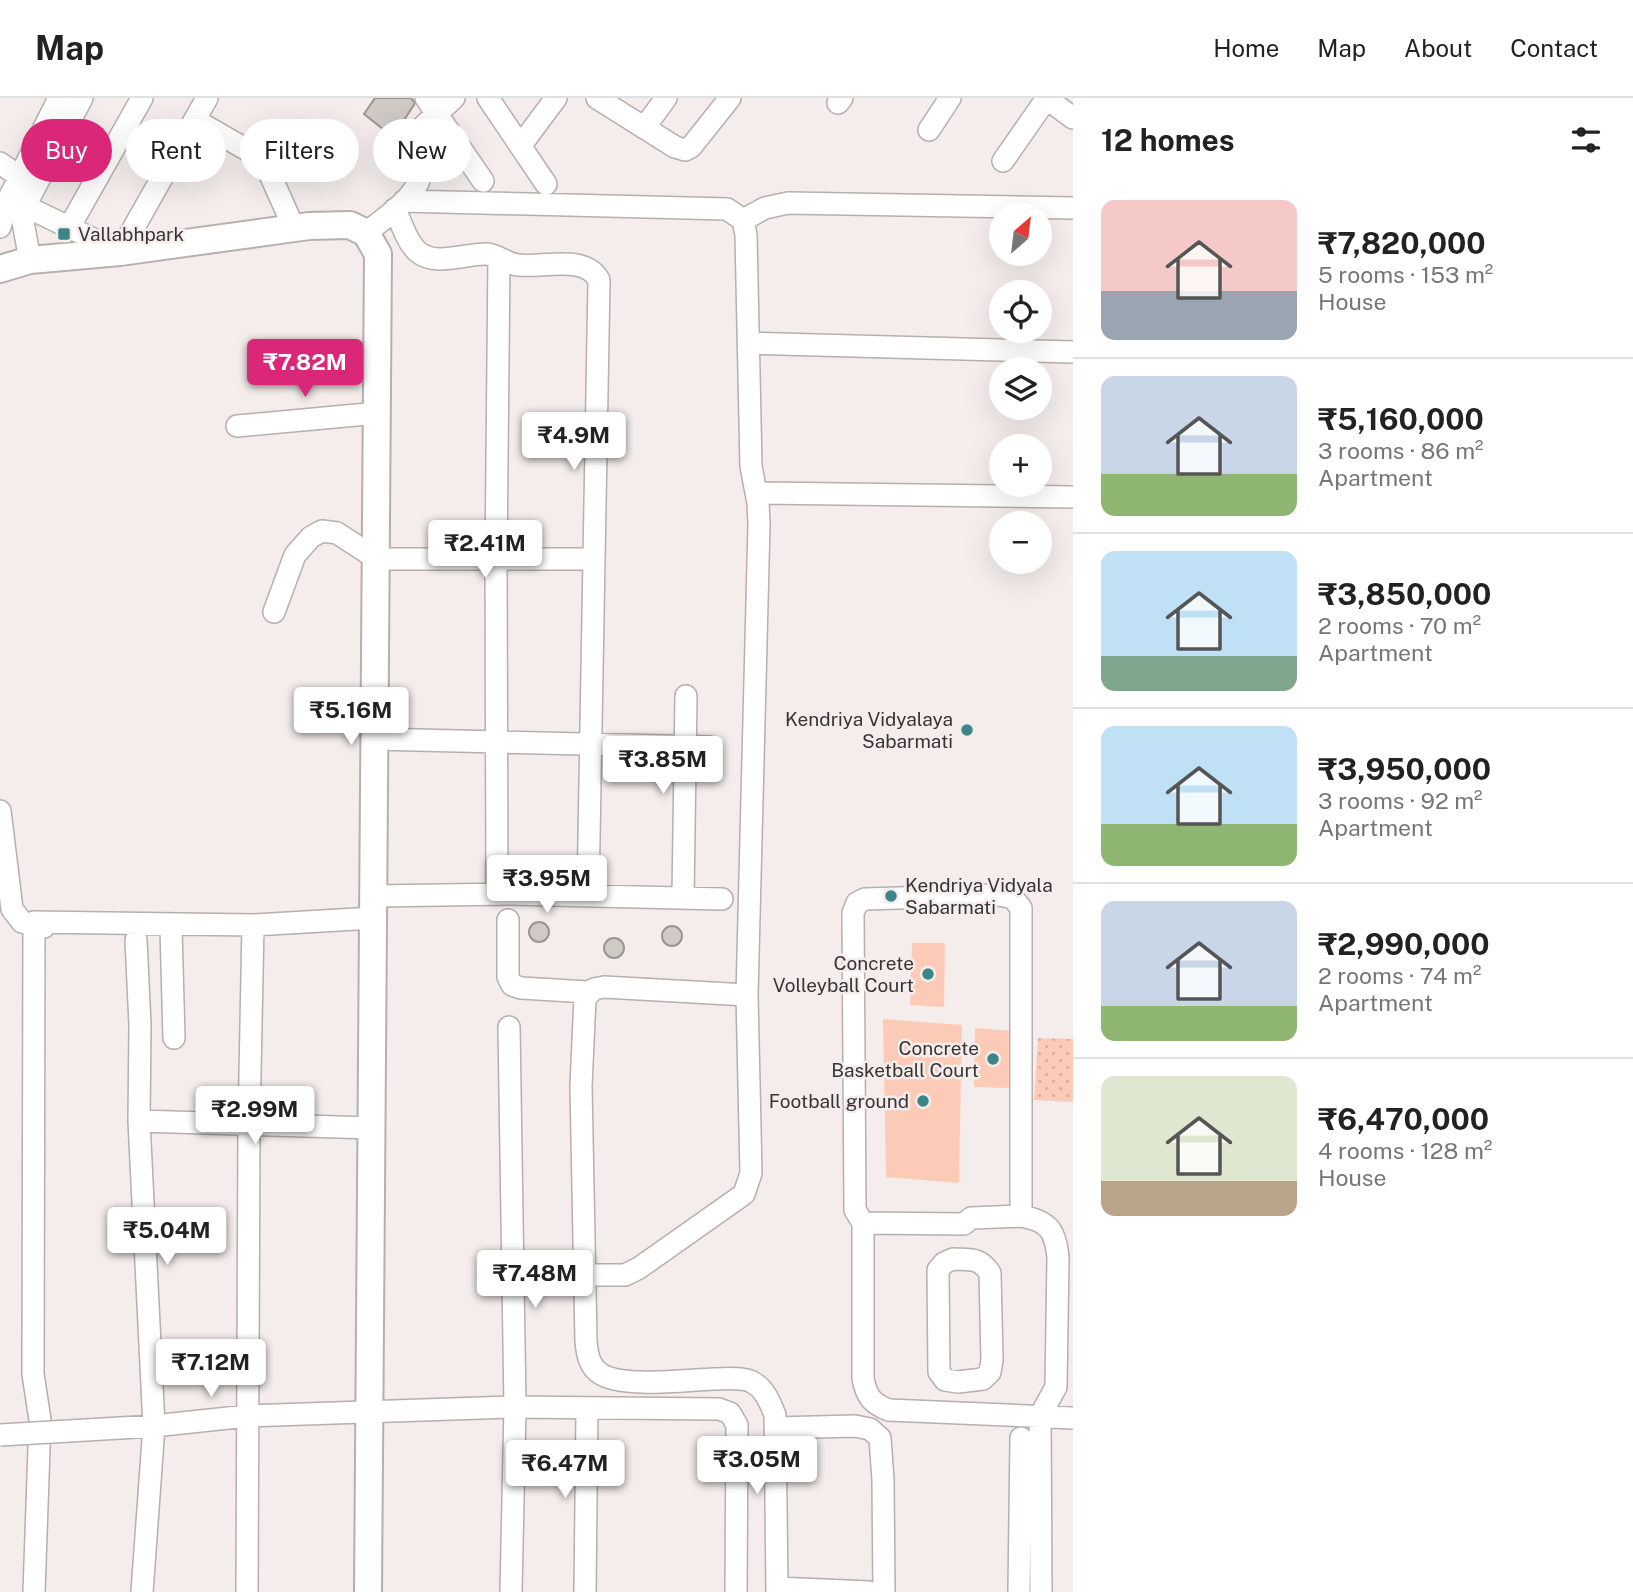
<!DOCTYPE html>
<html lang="en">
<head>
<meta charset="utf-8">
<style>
  :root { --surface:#fff; --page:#f6f6f6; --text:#222; --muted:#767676; --line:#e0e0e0; --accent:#db2777 }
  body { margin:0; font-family:"Public Sans",sans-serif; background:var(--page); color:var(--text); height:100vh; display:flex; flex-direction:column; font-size:26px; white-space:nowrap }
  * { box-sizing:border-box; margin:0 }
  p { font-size:23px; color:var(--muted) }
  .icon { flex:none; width:38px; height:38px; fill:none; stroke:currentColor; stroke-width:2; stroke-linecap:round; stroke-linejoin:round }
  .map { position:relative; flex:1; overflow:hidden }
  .sheet { display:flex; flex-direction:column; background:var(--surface); width:560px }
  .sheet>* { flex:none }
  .top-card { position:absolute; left:21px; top:21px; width:665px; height:63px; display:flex; gap:14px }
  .needle { width:46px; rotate:28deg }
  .buttons { position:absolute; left:989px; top:105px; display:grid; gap:14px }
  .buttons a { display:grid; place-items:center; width:63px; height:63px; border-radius:50%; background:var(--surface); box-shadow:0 7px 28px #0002; font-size:35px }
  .price { position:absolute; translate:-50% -60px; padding:0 16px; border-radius:7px; background:#fff; color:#222; font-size:23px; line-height:46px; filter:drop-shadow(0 2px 4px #0008) }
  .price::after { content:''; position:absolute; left:50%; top:42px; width:21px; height:16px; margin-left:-10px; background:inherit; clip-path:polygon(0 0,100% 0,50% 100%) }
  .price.current { background:var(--accent); color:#fff }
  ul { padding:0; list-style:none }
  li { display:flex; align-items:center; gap:21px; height:175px; padding:0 28px }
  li+li { border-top:2px solid var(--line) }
  li span { display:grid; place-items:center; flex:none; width:196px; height:140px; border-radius:14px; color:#555 }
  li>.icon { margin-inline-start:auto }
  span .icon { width:84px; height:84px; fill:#fffc; stroke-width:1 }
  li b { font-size:30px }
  h2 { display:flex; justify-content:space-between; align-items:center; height:84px; padding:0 28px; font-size:30px }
  .pill { padding:0 24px; border-radius:32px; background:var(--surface); box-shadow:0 7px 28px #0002; font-size:24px; line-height:63px }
  .pill.current { background:var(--accent); color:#fff }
  header { display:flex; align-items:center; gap:42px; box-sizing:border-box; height:98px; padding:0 35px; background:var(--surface); border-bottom:2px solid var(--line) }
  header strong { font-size:33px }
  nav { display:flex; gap:38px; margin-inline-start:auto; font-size:24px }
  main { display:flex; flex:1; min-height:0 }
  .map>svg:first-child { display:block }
  .park { fill:url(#park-dots) }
  .pitch { fill:#fccbb7 }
  .building { fill:#d0cac7; stroke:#9a9492; stroke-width:2 }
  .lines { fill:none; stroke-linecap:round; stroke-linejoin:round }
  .minor-casing { stroke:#b6afad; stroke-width:24 }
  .major-casing { stroke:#b6afad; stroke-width:30 }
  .minor { stroke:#fff; stroke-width:21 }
  .major { stroke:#fff; stroke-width:26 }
  .minor-bridge-casing { stroke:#b6afad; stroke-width:24; stroke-linecap:butt }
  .minor-bridge { stroke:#fff; stroke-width:21 }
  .poi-dot { fill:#3c8588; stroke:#f4edeb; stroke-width:2.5 }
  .labels { text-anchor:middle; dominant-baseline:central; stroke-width:5; stroke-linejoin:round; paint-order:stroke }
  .poi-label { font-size:19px; fill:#373433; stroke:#f4edeb; text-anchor:end }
</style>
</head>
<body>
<header>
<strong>Map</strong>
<nav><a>Home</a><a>Map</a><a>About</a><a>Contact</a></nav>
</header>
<main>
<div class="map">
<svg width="1073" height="1494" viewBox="0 0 1073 1494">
  <defs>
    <pattern id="park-dots" width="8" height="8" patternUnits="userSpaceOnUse" patternTransform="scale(1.75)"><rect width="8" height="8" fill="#fccbb7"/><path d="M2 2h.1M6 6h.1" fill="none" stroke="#d9af9e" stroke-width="1.8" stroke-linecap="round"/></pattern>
  </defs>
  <rect width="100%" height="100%" fill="#f4edeb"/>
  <!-- park -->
  <path class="park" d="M1038,940L1073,941V1004L1034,1002Z"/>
  <!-- pitch -->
  <path class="pitch" d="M912,845H945L944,909L910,907Z
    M883,921L962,927L959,1085L886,1079Z
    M975,930L1014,933L1011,990L974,989Z"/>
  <!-- building -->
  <path class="building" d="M375,0H411L415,5L393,39L364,16Z
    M529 834a10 10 0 1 1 20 0a10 10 0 1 1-20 0Z
    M662 838a10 10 0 1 1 20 0a10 10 0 1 1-20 0Z
    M604 850a10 10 0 1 1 20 0a10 10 0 1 1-20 0Z"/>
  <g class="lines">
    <defs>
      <path id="minor" d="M426,0L483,83
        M488,0L546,86
        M597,0L675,49L685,52L691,49L730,0
        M1046,0L1073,20
        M838,5L842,0
        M195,22L263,61L294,130
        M644,30L666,0
        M929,32L950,0
        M521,47L556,0
        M1003,63L1047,0
        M0,65L20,79
        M404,103L727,111L743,122L746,137L751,368L758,405L759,426L747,897L751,1075L744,1096L639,1170L625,1177H584
        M25,108L120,154L207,0
        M395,111C401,124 407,145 418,154C436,169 466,155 487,156C498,157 507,166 518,167C543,170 585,156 599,182L588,796
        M743,122L765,110L788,105L1073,110
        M70,128L142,0
        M0,129L9,100L59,0
        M366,135C386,118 426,95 421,65C419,53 412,44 418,33L454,0
        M30,162L23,124L25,108L82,0
        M748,245L1073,254
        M237,328L378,315
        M756,395L1073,399
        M274,514L295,457L311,439L322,433L337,435L377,461H594
        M375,641L709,649
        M0,713L12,811L22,824L44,829
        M497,796L496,461L499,160
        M374,798L511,796L722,801
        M683,799L686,598
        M508,822V879L512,887L521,890L588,894
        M171,831L174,940
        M136,842L140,927L139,1023L154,1328L142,1494
        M747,897L604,889L594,891L585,900L581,988L586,1243C587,1255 589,1269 601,1276C623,1290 685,1282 713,1281C725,1281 739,1279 750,1283C764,1289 770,1304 775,1317L777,1494
        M509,929L515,1309L511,1494
        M139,1023L372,1030
        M1021,1118C1048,1123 1055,1131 1058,1159L1056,1289L1040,1318L1041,1494
        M863,1125L964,1126L971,1120L1021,1118V810L1013,800L1000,797L865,801L857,805L853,815L855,1112L863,1125V1280C866,1298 872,1306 889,1312L1073,1320
        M953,1161C971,1162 979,1159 990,1175L992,1262L990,1274L983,1281L958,1284L945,1282L939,1274L938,1172L944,1165Z
        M775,1330L855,1328L870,1331L880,1340L883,1382L884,1494
        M52,1334L154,1328L247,1318L510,1309L719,1311L730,1315L737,1327L736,1494
        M777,1490L869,1494
        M34,1494L40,1322L33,1276L34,824L253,827L373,820
        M247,1494L249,1027L253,827
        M585,1494L587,1311
        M1019,1494L1021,1340"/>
      <path id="major" d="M0,171L30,162L120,154L309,128L350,127L366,135L378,156L368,1494"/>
    </defs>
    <!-- minor casing -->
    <use href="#minor" class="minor-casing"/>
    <!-- major casing -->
    <use href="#major" class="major-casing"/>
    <!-- minor -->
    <use href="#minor" class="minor"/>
    <!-- major -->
    <use href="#major" class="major"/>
    <defs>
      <path id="minor-bridge" d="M0,1337L52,1334"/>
    </defs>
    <!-- minor-bridge casing -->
    <use href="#minor-bridge" class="minor-bridge-casing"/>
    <!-- minor-bridge -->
    <use href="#minor-bridge" class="minor-bridge"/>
  </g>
  <!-- markers -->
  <g class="poi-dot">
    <rect x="57" y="129" width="14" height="14" rx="3.5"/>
    <circle cx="967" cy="632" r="7"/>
    <circle cx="891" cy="798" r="7"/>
    <circle cx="928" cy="876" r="7"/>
    <circle cx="993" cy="961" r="7"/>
    <circle cx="923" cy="1003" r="7"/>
  </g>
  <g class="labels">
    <!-- poi labels -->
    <g class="poi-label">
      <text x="78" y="136" text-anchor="start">Vallabhpark</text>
      <text x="953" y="621">Kendriya Vidyalaya<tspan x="953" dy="22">Sabarmati</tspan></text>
      <text x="905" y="787" text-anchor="start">Kendriya Vidyala<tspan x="905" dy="22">Sabarmati</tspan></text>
      <text x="914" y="865">Concrete<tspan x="914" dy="22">Volleyball Court</tspan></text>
      <text x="979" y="950">Concrete<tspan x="979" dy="22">Basketball Court</tspan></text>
      <text x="909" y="1003">Football ground</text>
    </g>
  </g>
</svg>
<div class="buttons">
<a><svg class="needle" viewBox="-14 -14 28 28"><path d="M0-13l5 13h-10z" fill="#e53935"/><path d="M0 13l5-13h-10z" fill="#767676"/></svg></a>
<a><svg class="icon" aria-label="locate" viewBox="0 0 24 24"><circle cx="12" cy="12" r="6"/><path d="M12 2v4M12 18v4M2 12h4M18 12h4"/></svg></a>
<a><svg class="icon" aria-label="layers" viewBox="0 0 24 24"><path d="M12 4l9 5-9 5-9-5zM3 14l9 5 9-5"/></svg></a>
<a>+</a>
<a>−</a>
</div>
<b class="price current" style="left:305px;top:301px">₹7.82M</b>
<b class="price" style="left:574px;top:374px">₹4.9M</b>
<b class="price" style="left:485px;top:482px">₹2.41M</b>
<b class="price" style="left:351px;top:649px">₹5.16M</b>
<b class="price" style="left:663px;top:698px">₹3.85M</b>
<b class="price" style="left:547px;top:817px">₹3.95M</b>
<b class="price" style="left:255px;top:1048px">₹2.99M</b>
<b class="price" style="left:167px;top:1169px">₹5.04M</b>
<b class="price" style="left:535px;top:1212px">₹7.48M</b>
<b class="price" style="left:211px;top:1301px">₹7.12M</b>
<b class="price" style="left:757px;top:1398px">₹3.05M</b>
<b class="price" style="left:565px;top:1402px">₹6.47M</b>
<div class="top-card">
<a class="pill current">Buy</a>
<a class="pill">Rent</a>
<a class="pill">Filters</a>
<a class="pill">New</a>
</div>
</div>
<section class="sheet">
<h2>12 homes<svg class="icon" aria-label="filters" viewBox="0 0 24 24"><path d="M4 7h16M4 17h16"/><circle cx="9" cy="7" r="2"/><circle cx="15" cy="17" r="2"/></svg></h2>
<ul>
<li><span style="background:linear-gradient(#f6c9c9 65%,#9aa5b1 0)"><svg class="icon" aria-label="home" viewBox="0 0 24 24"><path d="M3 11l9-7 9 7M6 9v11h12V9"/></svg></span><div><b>₹7,820,000</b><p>5 rooms · 153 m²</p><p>House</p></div></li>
<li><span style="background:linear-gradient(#c9d6e8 70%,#8fb573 0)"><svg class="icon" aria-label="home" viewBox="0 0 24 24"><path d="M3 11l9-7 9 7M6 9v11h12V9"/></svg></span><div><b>₹5,160,000</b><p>3 rooms · 86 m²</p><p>Apartment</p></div></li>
<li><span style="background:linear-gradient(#bfe0f5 75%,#7fa58c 0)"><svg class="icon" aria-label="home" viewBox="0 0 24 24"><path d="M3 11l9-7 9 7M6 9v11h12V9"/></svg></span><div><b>₹3,850,000</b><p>2 rooms · 70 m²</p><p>Apartment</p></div></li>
<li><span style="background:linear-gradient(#bfe0f5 70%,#8fb573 0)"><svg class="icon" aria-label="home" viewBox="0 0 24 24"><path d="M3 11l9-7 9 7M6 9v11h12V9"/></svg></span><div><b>₹3,950,000</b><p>3 rooms · 92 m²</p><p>Apartment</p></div></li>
<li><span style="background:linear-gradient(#c9d6e8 75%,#8fb573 0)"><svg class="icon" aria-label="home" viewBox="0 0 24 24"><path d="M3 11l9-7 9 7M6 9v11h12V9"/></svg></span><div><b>₹2,990,000</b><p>2 rooms · 74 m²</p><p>Apartment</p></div></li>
<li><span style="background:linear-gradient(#dfe7d0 75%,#b9a48a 0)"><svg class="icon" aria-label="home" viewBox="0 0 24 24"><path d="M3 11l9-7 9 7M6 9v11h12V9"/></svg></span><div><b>₹6,470,000</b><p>4 rooms · 128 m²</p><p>House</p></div></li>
</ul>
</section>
</main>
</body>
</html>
